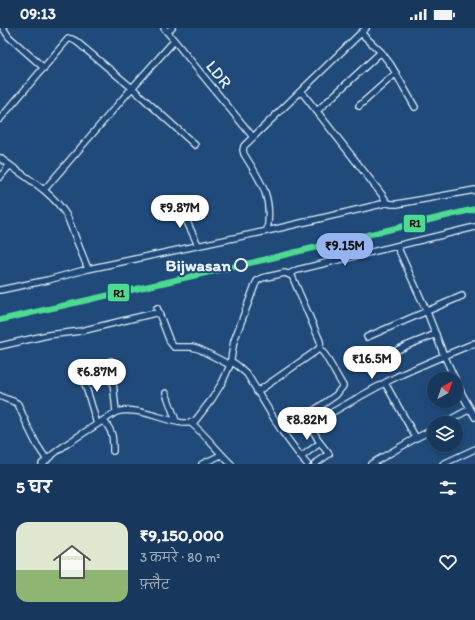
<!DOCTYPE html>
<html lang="hi">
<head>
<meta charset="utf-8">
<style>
  :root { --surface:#17385c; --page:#203f62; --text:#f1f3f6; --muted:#9eacbb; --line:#365272; --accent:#95b2f1 }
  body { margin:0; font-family:Itim,"Playpen Sans Deva",sans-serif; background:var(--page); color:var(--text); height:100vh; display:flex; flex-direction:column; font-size:15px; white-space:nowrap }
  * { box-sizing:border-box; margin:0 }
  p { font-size:13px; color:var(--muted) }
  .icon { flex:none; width:22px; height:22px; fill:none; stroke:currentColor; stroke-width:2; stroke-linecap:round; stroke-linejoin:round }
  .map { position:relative; height:436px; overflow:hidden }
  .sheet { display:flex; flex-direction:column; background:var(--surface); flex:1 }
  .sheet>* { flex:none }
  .needle { width:26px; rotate:40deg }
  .fabs { position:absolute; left:427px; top:344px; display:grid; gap:8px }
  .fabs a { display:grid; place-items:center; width:36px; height:36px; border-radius:50%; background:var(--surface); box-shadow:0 2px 6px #0003,0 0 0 1px var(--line); font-size:20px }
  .price { position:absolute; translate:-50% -34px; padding:0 9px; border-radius:14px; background:#fff; color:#222; font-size:13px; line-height:26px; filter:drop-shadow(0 1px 2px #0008) }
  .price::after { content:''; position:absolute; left:50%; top:24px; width:12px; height:9px; margin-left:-6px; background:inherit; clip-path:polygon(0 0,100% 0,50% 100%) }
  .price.selected { background:var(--accent); color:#111 }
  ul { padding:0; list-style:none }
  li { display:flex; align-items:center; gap:12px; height:100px; padding:0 16px }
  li+li { border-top:1px solid var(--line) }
  li span { display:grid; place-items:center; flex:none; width:112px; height:80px; border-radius:12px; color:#555 }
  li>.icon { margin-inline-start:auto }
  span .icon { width:48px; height:48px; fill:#fffc; stroke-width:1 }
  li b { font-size:17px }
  h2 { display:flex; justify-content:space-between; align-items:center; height:48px; padding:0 16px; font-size:17px }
  .status { display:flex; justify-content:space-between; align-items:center; height:28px; padding:0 20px; background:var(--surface); direction:ltr }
  .status svg { height:11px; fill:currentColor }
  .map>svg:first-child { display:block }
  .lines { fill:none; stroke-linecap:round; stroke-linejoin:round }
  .street-casing { stroke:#e8f1f8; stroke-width:8 }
  .street { stroke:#1f4a7a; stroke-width:5.5 }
  .rail-1-casing { stroke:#1f4a7a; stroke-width:9 }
  .rail-1 { stroke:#4ddb92; stroke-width:6 }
  .stop-dot { fill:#1f4a7a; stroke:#e8f1f8; stroke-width:2 }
  .labels { text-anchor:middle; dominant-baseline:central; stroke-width:4; stroke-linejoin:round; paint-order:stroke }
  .street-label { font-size:17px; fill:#e8f1f8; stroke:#1f4a7a }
  .stop-label { font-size:17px; font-weight:bold; fill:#e8f1f8; stroke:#1f4a7a; text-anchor:end }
  .line-badge { stroke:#1f4a7a; stroke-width:1.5 }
  .pale-badge-label { font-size:11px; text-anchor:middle; font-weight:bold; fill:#111 }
</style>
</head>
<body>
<div class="status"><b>09:13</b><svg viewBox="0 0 49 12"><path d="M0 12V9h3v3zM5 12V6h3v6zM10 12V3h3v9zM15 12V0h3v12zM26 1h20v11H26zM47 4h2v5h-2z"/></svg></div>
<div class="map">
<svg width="475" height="436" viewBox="0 0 475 436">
  <rect width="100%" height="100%" fill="#1f4a7a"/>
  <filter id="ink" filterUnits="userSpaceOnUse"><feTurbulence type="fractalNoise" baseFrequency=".025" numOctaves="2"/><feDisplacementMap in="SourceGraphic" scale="8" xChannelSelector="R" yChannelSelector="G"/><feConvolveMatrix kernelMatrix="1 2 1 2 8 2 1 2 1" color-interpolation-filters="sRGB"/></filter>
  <g filter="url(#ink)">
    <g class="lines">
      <defs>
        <path id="street" d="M3,0L9,9L44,40
          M164,0L253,109
          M167,4L172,0
          M361,5L381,24L391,37L415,79
          M359,78L396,45
          M317,83L381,24
          M0,91L68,11C71,10 73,11 77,14L132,60L195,117
          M0,130C23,148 51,162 67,188L88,241L48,252L0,262
          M0,149L10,137
          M44,162L132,60L174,13
          M384,174L392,176H397L475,162
          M179,177L198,217
          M267,203C273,168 261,154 244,126L243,122L244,118L366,0
          M397,218L427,284L443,325L455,351
          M88,241L267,203L382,176L384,174L385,171L383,168L301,63
          M289,246L297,242L475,199
          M157,280L170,314L174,319H192L199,321L230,337
          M367,309L462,268
          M0,318L48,307L81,303L159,284
          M378,331L406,318L436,306
          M111,333L116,384
          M231,333L238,338L247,346L281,402L301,429L307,436
          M80,340L89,369L97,396
          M456,353L462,366L475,389
          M385,355L416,410
          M166,365L176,393
          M0,368C6,372 13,372 18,376L28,399L37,417L47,432
          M104,393C113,404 113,409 113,423
          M191,395C206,407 217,423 231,436
          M444,395L470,381
          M310,397C338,381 367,364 396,349C422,337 448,326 475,315
          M301,429L320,415L310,397L309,386L336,367L343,358L325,327L319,320
          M42,436C64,415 91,401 116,384C142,376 178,402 195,393L212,371L223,353L230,337L234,313L255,257L257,253L262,250L285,245L292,248L320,313C321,318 320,320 316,323L257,364
          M202,436L221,427
          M315,436L329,426L320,415
          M371,436L416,410L434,401
          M443,436L475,421"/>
      </defs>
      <!-- street casing -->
      <use href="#street" class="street-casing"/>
      <!-- street -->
      <use href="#street" class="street"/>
      <defs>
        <path id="rail-1" d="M0,292L263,232L475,181"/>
      </defs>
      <!-- rail-1 casing -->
      <use href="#rail-1" class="rail-1-casing"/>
      <!-- rail-1 -->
      <use href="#rail-1" class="rail-1"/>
    </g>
  </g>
  <!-- markers -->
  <circle class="stop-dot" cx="241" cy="237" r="6"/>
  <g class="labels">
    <!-- street labels -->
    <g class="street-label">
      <text transform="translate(219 46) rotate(51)">LDR</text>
    </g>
    <!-- stop labels -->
    <g class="stop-label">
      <text x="231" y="237">Bijwasan</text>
    </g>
  </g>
  <g class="line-badge">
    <rect x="403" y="186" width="23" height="19" rx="4" fill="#4ddb92"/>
    <rect x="107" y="255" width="23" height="19" rx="4" fill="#4ddb92"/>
  </g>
  <g class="pale-badge-label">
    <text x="415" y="199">R1</text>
    <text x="119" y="269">R1</text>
  </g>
</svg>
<div class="fabs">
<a><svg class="needle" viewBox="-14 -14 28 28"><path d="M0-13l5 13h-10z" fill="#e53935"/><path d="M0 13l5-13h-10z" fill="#9eacbb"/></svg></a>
<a><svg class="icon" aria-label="layers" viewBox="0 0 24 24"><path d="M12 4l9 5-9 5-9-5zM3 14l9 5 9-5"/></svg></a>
</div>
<b class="price" style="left:180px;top:201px">₹9.87M</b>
<b class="price selected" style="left:345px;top:239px">₹9.15M</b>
<b class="price" style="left:372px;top:352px">₹16.5M</b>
<b class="price" style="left:97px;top:365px">₹6.87M</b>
<b class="price" style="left:307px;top:413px">₹8.82M</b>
</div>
<section class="sheet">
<h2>5 घर<svg class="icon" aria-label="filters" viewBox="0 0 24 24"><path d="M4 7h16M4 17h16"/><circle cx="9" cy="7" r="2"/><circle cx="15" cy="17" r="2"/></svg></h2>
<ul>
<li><span style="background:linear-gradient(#dfe7d0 60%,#8fb573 0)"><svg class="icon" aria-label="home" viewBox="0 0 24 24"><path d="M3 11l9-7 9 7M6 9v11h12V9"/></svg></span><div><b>₹9,150,000</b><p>3 कमरे · 80 m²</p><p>फ़्लैट</p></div><svg class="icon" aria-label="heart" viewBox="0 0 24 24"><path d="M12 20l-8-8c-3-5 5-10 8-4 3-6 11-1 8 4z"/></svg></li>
</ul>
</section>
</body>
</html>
